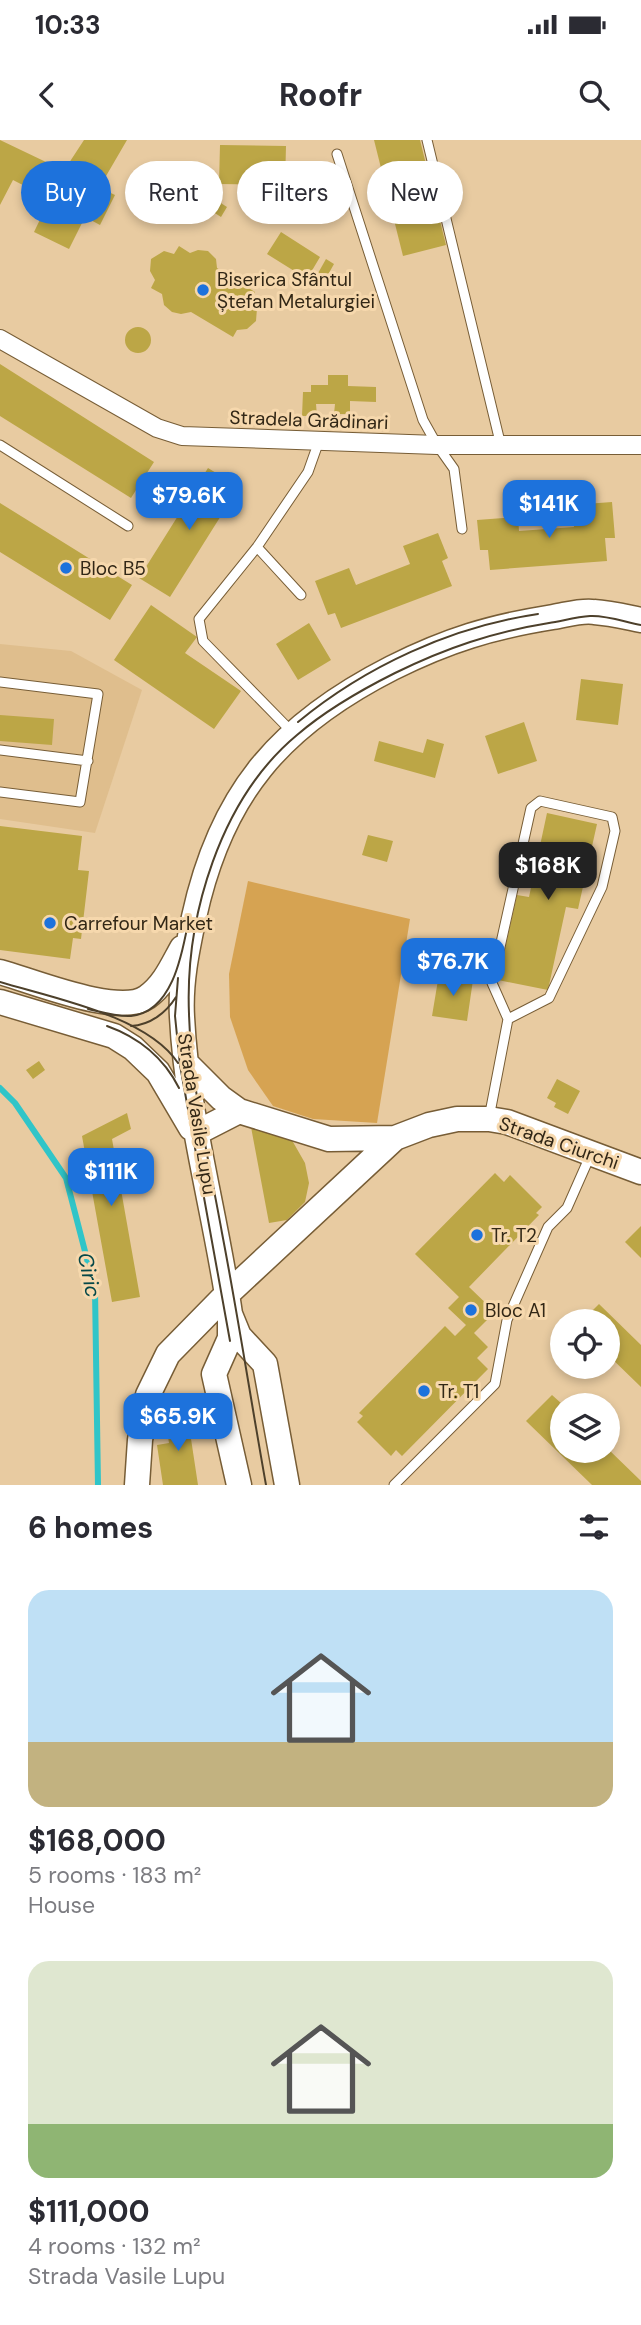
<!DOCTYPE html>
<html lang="en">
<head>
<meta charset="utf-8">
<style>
  :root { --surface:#fff; --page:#f7f7f7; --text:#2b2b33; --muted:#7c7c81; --accent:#1d72dc }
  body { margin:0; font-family:"DM Sans",sans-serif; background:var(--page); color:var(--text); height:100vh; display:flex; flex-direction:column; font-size:26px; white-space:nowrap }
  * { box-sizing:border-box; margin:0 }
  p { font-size:23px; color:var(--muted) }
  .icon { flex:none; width:38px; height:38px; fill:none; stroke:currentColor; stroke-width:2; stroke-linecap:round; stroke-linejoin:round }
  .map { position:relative; height:1345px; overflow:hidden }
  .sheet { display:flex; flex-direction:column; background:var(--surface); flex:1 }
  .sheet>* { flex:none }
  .top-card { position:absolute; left:21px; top:21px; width:600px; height:63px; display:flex; gap:14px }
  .tools { position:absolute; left:550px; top:1169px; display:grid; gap:14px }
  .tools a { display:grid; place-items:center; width:70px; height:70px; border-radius:50%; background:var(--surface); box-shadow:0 4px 10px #0003; font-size:35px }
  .price { position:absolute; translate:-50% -60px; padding:0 16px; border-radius:14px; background:var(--accent); color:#fff; font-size:23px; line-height:46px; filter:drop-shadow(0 2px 4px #0008) }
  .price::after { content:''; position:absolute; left:50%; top:42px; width:21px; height:16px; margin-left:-10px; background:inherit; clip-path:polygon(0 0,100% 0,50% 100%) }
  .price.current { background:#222; color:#fff }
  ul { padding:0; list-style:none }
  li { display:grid; align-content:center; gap:14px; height:371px; padding:0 28px }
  li span { display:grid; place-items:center; height:217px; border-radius:21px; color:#555 }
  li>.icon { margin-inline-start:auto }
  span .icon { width:126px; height:126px; fill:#fffc; stroke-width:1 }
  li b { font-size:30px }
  h2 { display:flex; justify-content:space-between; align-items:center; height:84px; padding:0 28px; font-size:30px }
  .tag { padding:0 24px; border-radius:32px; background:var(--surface); box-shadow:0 4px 10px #0003; font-size:24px; line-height:63px }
  .tag.current { background:var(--accent); color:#fff }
  .status { display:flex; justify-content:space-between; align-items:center; height:49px; padding:0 35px; background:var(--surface); direction:ltr }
  .status svg { height:19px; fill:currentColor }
  header { display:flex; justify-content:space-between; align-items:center; height:91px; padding:0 28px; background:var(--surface); font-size:32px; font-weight:700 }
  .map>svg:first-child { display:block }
  .built { fill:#dfbe8d }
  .green { fill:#d6a352 }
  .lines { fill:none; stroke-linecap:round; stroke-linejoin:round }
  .stream { stroke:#30c5c8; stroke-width:6 }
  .building { fill:#bca646 }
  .lane-casing { stroke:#775d36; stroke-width:11 }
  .street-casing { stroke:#775d36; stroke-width:20 }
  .secondary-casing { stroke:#775d36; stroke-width:27 }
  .lane { stroke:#fff; stroke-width:9 }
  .street { stroke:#fff; stroke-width:18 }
  .secondary { stroke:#fff; stroke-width:24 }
  .tram { stroke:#4d402b; stroke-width:2 }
  .poi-dot { fill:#1d72dc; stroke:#f6d8ad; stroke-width:2.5 }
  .labels { text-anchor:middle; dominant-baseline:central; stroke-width:6; stroke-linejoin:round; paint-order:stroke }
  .poi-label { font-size:19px; fill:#322716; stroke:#f6d8ad; text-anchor:start }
  .street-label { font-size:19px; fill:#322716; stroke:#f6d8ad }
  .water-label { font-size:21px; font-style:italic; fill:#054748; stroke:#f6d8ad }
</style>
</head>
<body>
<div class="status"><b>10:33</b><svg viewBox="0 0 49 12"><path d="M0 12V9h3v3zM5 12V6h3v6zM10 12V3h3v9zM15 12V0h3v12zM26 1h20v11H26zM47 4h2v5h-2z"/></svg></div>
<header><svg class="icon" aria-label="back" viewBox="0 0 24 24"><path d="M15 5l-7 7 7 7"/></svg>Roofr<svg class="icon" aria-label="search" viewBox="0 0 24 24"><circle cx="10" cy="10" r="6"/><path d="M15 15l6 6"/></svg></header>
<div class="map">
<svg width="641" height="1345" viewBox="0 0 641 1345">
  <rect width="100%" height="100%" fill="#e8cba1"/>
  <!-- built -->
  <path class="built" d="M0,504L71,511L142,550L95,693L0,679Z"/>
  <!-- green -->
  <path class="green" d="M248,741L410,779L377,983L313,979L273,966L248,930L230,877L229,834Z"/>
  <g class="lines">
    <!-- stream -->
    <path class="stream" d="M0,948L15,963L66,1038L95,1150L98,1345"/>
  </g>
  <!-- building -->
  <path class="building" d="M0,0L115,55L100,85L85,77L69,109L34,92L50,59L13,40L0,65Z
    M84,0H127L102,43L67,26Z
    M374,0H420L446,105L403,116Z
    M220,5L286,6L285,45L219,44Z
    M199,49L227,67L221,77L193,59Z
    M171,50L183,57L170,80L158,73Z
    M281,92L320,117L307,139L267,114Z
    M179,106L190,113L198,110L208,111L216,119L217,128L255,152L252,158L257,168L256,181L247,189L237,190L233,197L191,172L181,174L172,172L164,165L162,154L151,148L155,140L150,131L151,119L164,111L174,114Z
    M326,119L334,124L325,140L317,135Z
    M125 200a13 13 0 1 1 26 0a13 13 0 1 1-26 0Z
    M0,224L154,322L131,358L0,276Z
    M328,235H348V246L376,247V262L350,261V274H334L335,264H316L317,276H302L303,252H311V245H328Z
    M208,328L239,347L170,457L139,438Z
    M612,362L615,398H605L607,421L490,430L488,410H480L477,380L518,377L519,391L574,387L572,365Z
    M0,363L132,445L110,480L0,412Z
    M438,393L448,418L442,421L452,446L341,488L335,473L328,475L315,441L349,428L356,445L410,424L403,406Z
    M151,465L197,497L185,513L241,551L214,589L114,520Z
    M309,483L331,520L298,540L276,504Z
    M581,539L623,544L618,585L576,580Z
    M0,575L54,579L52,605L0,601Z
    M524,582L537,621L498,634L485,596Z
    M427,599L444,604L435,638L374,621L379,601L423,613Z
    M547,673L597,684L578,769L566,767L548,850L498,840L517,755L529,757Z
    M0,686L82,696L78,730L89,731L81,799L73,798L70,819L0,810Z
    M368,695L393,701L387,722L362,715Z
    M439,834L473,840L467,881L432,876Z
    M39,921L45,930L33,939L26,930Z
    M557,939L580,951L568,974L554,967L556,963L547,958Z
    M127,973L131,989L112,999L140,1157L112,1162L82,996Z
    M251,987L289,995L305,1023L309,1043L305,1062L287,1080L269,1083Z
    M495,1033L504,1042L510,1035L542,1067L536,1073L539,1075L469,1147L495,1172L474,1193L488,1207L477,1218L488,1229L402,1316L396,1310L391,1316L357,1282L363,1276L359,1273L445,1186L455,1196L466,1185L448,1168L459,1157L415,1114Z
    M641,1086V1118L625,1102Z
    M599,1164L641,1205V1247L607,1214V1181H582Z
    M552,1255L562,1264V1311H607V1308L641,1341V1345H592L526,1281Z
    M181,1272L188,1279L198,1345H163L157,1305L169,1303L165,1279L172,1273Z"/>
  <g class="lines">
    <defs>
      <path id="lane" d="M427,0L501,306
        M337,14L423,280L437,305L454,329L462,389
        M0,305L128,386
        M257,407L301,455
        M0,542L98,554L80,662L0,652
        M292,592L203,501L199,479L257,407L308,332L319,301
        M0,610L88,621
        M489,978L508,879L549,858L602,747L615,691L612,677L540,661L531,668L492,843L508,879
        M394,1345L495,1244L507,1180L548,1087L567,1068L590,1016"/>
      <path id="street" d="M0,199L157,288L182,296L437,305H641"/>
      <path id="secondary" d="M0,832C33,841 119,877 147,857C164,845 172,826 182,808
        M0,862L114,896L133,908L158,932L191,988
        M186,923L221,958L239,971L329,999L395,998L429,985L457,979H489L507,982L641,1032
        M198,992L239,971
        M230,1174L239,1196L265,1224L287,1345
        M137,1345L140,1300L148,1255L168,1214L222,1159L395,998
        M239,1345L214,1234L230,1198V1174C216,1075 187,977 182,877C180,843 187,810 194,777C221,653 280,585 392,528C448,500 491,487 553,477C566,475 581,470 594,472C610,473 626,477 641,480"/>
    </defs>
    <!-- lane casing -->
    <use href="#lane" class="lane-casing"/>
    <!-- street casing -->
    <use href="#street" class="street-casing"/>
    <!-- secondary casing -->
    <use href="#secondary" class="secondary-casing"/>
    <!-- lane -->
    <use href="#lane" class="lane"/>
    <!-- street -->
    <use href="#street" class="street"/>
    <!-- secondary -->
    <use href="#secondary" class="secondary"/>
    <!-- tram -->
    <path class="tram" d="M298,582C366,526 451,487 538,474
      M178,838L175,876L180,925L230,1201
      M0,842C53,858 147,876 178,923
      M88,869C101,872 117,877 131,876C172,872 182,815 188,783
      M107,886C138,897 164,918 179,948
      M131,886C150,885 166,873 176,857
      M266,1345C251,1261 238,1176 222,1093C209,1020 191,948 189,874C185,777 220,659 297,595C326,570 361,550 395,533C446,508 493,492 549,483C562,481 576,477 590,476C606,475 625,482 641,485"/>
  </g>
  <!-- markers -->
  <g class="poi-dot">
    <circle cx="203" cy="150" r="7"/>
    <circle cx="66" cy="428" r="7"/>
    <circle cx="50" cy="783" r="7"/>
    <circle cx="477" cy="1095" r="7"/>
    <circle cx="471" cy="1170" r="7"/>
    <circle cx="424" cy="1251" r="7"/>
  </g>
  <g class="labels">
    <!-- poi labels -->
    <g class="poi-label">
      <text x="217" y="139">Biserica Sfântul<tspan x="217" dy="22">Ștefan Metalurgiei</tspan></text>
      <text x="80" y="428">Bloc B5</text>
      <text x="64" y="783">Carrefour Market</text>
      <text x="491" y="1095">Tr. T2</text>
      <text x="485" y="1170">Bloc A1</text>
      <text x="438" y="1251">Tr. T1</text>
    </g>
    <!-- street labels -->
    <g class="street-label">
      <text transform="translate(309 280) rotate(2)">Stradela Grădinari</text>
      <text transform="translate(197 974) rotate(81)">Strada Vasile Lupu</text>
      <text transform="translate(559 1003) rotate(19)">Strada Ciurchi</text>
    </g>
    <!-- water labels -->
    <g class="water-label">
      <text transform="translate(89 1135) rotate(79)">Ciric</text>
    </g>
  </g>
</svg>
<div class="tools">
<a><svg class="icon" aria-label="locate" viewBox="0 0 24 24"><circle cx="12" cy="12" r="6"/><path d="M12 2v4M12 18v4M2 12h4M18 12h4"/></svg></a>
<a><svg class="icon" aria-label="layers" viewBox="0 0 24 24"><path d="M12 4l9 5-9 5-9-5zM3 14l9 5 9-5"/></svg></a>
</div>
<b class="price" style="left:189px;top:392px">$79.6K</b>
<b class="price" style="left:549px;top:400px">$141K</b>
<b class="price current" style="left:548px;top:762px">$168K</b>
<b class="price" style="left:453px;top:858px">$76.7K</b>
<b class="price" style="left:111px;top:1068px">$111K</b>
<b class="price" style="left:178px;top:1313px">$65.9K</b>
<div class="top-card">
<a class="tag current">Buy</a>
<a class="tag">Rent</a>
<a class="tag">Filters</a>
<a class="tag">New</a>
</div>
</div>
<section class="sheet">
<h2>6 homes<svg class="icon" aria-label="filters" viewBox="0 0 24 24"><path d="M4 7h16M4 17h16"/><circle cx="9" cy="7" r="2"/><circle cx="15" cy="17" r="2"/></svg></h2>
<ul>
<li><span style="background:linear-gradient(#bfe0f5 70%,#c2b280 0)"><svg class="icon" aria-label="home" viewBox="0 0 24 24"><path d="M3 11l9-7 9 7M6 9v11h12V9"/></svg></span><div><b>$168,000</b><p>5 rooms · 183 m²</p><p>House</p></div></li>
<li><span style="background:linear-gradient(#dfe7d0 75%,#8fb573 0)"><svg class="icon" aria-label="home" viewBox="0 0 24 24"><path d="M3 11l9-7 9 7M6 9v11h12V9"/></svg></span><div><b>$111,000</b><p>4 rooms · 132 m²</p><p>Strada Vasile Lupu</p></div></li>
</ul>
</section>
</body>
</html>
